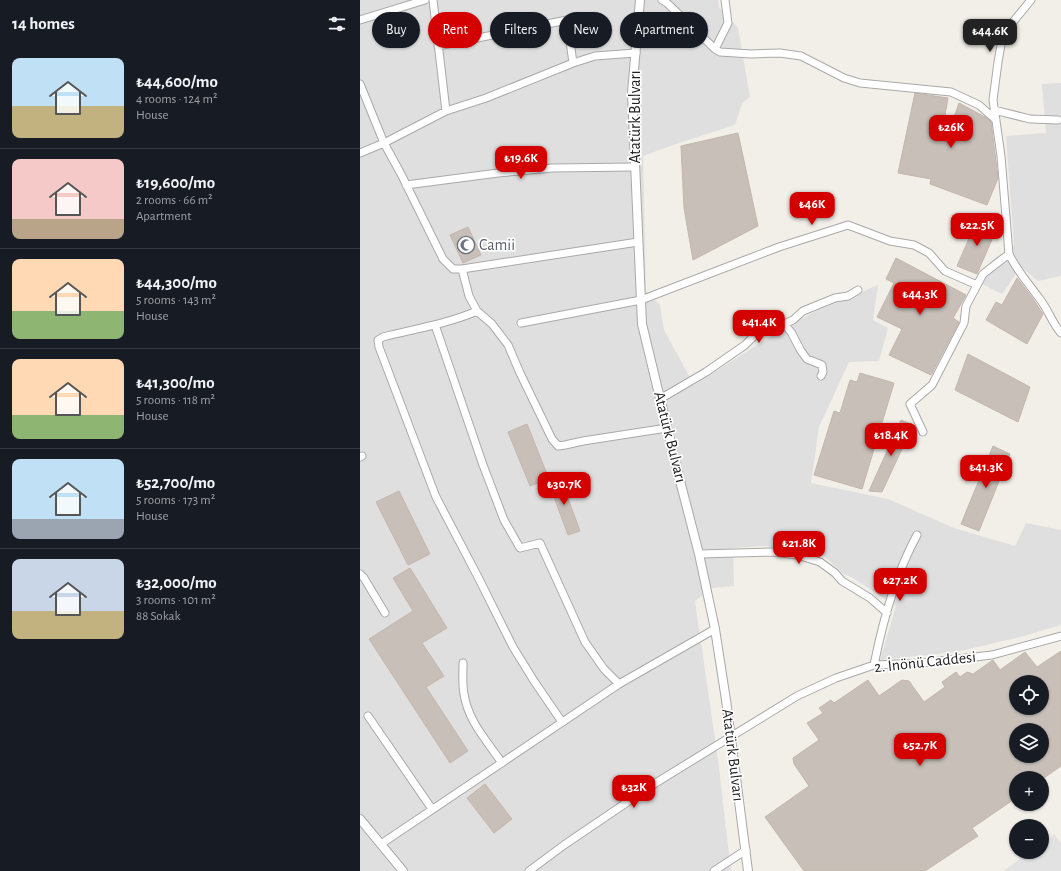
<!DOCTYPE html>
<html lang="en">
<head>
<meta charset="utf-8">
<style>
  :root { --surface:#171b24; --page:#20242c; --text:#f1f3f6; --muted:#9ea1a6; --line:#363941; --accent:#d40000 }
  body { margin:0; font-family:"Alegreya Sans",sans-serif; background:var(--page); color:var(--text); height:100vh; display:flex; flex-direction:column; font-size:15px; white-space:nowrap }
  * { box-sizing:border-box; margin:0 }
  p { font-size:13px; color:var(--muted) }
  .icon { flex:none; width:22px; height:22px; fill:none; stroke:currentColor; stroke-width:2; stroke-linecap:round; stroke-linejoin:round }
  .map { position:relative; flex:1; overflow:hidden }
  .panel { display:flex; flex-direction:column; background:var(--surface); width:360px }
  .panel>* { flex:none }
  .guide { position:absolute; left:12px; top:12px; width:380px; height:36px; display:flex; gap:8px }
  .fabs { position:absolute; left:649px; top:675px; display:grid; gap:8px }
  .fabs a { display:grid; place-items:center; width:40px; height:40px; border-radius:50%; background:var(--surface); box-shadow:0 1px 3px #0004; font-size:20px }
  .price { position:absolute; translate:-50% -34px; padding:0 9px; border-radius:8px; background:var(--accent); color:#fff; font-size:13px; line-height:26px; filter:drop-shadow(0 1px 2px #0008) }
  .price::after { content:''; position:absolute; left:50%; top:24px; width:12px; height:9px; margin-left:-6px; background:inherit; clip-path:polygon(0 0,100% 0,50% 100%) }
  .price.on { background:#222; color:#fff }
  ul { padding:0; list-style:none }
  li { display:flex; align-items:center; gap:12px; height:100px; padding:0 12px }
  li+li { border-top:1px solid var(--line) }
  li span { display:grid; place-items:center; flex:none; width:112px; height:80px; border-radius:8px; color:#555 }
  li>.icon { margin-inline-start:auto }
  span .icon { width:48px; height:48px; fill:#fffc; stroke-width:1 }
  li b { font-size:17px }
  h2 { display:flex; justify-content:space-between; align-items:center; height:48px; padding:0 12px; font-size:17px }
  .pill { padding:0 14px; border-radius:18px; background:var(--surface); box-shadow:0 1px 3px #0004; font-size:14px; line-height:36px }
  .pill.on { background:var(--accent); color:#fff }
  main { display:flex; flex:1; min-height:0 }
  .map>svg:first-child { display:block }
  .residential { fill:#e0dfdf }
  .parking { fill:#e2e2e2 }
  .building { fill:#c7bfb8; stroke:#c4b6ab; fill-rule:evenodd }
  .lines { fill:none; stroke-linecap:round; stroke-linejoin:round }
  .minor-casing { stroke:#a9a9a9; stroke-width:9 }
  .tertiary-casing { stroke:#a9a9a9; stroke-width:10 }
  .minor { stroke:#fff; stroke-width:7 }
  .tertiary { stroke:#fff; stroke-width:8 }
  .labels { text-anchor:middle; dominant-baseline:central; stroke-width:3.5; stroke-linejoin:round; paint-order:stroke }
  .street-label { font-size:16px; fill:#222; stroke:#fff }
  .worship-label { font-size:16px; fill:#5b616d; stroke:#fff; text-anchor:start }
</style>
</head>
<body>
<main>
<section class="panel">
<h2>14 homes<svg class="icon" aria-label="filters" viewBox="0 0 24 24"><path d="M4 7h16M4 17h16"/><circle cx="9" cy="7" r="2"/><circle cx="15" cy="17" r="2"/></svg></h2>
<ul>
<li><span style="background:linear-gradient(#bfe0f5 60%,#c2b280 0)"><svg class="icon" aria-label="home" viewBox="0 0 24 24"><path d="M3 11l9-7 9 7M6 9v11h12V9"/></svg></span><div><b>₺44,600/mo</b><p>4 rooms · 124 m²</p><p>House</p></div></li>
<li><span style="background:linear-gradient(#f6c9c9 75%,#b9a48a 0)"><svg class="icon" aria-label="home" viewBox="0 0 24 24"><path d="M3 11l9-7 9 7M6 9v11h12V9"/></svg></span><div><b>₺19,600/mo</b><p>2 rooms · 66 m²</p><p>Apartment</p></div></li>
<li><span style="background:linear-gradient(#ffd9b3 65%,#8fb573 0)"><svg class="icon" aria-label="home" viewBox="0 0 24 24"><path d="M3 11l9-7 9 7M6 9v11h12V9"/></svg></span><div><b>₺44,300/mo</b><p>5 rooms · 143 m²</p><p>House</p></div></li>
<li><span style="background:linear-gradient(#ffd9b3 70%,#8fb573 0)"><svg class="icon" aria-label="home" viewBox="0 0 24 24"><path d="M3 11l9-7 9 7M6 9v11h12V9"/></svg></span><div><b>₺41,300/mo</b><p>5 rooms · 118 m²</p><p>House</p></div></li>
<li><span style="background:linear-gradient(#bfe0f5 75%,#9aa5b1 0)"><svg class="icon" aria-label="home" viewBox="0 0 24 24"><path d="M3 11l9-7 9 7M6 9v11h12V9"/></svg></span><div><b>₺52,700/mo</b><p>5 rooms · 173 m²</p><p>House</p></div></li>
<li><span style="background:linear-gradient(#c9d6e8 65%,#c2b280 0)"><svg class="icon" aria-label="home" viewBox="0 0 24 24"><path d="M3 11l9-7 9 7M6 9v11h12V9"/></svg></span><div><b>₺32,000/mo</b><p>3 rooms · 101 m²</p><p>88 Sokak</p></div></li>
</ul>
</section>
<div class="map">
<svg width="701" height="871" viewBox="0 0 701 871">
  <rect width="100%" height="100%" fill="#f2efe9"/>
  <!-- residential -->
  <path class="residential" d="M0,0H358L359,7L378,28L390,97L382,103L375,125L316,144L283,156L286,291L300,305L304,330L334,385L419,331L454,312L518,285L513,320L528,328L519,361L489,362L459,427L451,483L528,499L594,528L655,546L666,523L701,530V625L664,636L596,652L520,660L536,606L493,578L483,574L462,554L405,546L373,548L374,586L352,588L335,601L358,760L371,871H0Z
    M701,83V276L678,281L661,267L642,294L622,284L631,261L654,245L646,136L686,133L682,84Z"/>
  <!-- parking -->
  <path class="parking" d="M694,834L701,843V871H643L670,852H682V843Z"/>
  <!-- building -->
  <path class="building" d="M555,93L588,98L581,138L586,140L599,103L627,118L631,122L638,178L627,205L570,184L571,179L538,173Z
    M378,133L398,226L333,260L324,208L321,146Z
    M617,220L637,228L617,274L597,266Z
    M108,227L121,255L103,263L90,235Z
    M536,258L606,295L593,318L599,322L571,375L529,355L542,329L517,317L534,283L526,279Z
    M657,278L671,296L683,314L667,344L626,320L636,302L642,305Z
    M608,354L670,387L658,422L595,390Z
    M500,373L534,383L502,489L454,475L474,411L480,413L490,380L497,382Z
    M541,420L553,425L522,492L509,491Z
    M167,424L189,479L170,486L148,432Z
    M633,446L650,454L619,531L601,524Z
    M200,477L220,531L208,535L188,481Z
    M39,491L70,554L48,565L16,502Z
    M50,568L87,628L62,643L84,676L66,687L108,751L90,763L9,639L53,611L33,578Z
    M701,651V766L684,778H656V798L612,828L618,836L565,871H444L405,817L449,786L434,764L433,758L459,740L447,723L463,713L459,708L471,700L474,703L508,680L519,696L542,680L549,681L564,702L585,687L582,682L596,672L600,677L607,672L613,674L633,660L640,670L665,652L677,667ZM656,682H682V708H656ZM656,730H682V756H656Z
    M125,784L152,819L134,833L107,798Z"/>
  <g class="lines">
    <defs>
      <path id="minor" d="M73,0L86,111
        M302,0L307,3L355,49L360,52L391,54L420,53L441,56L484,78L500,83L591,92L619,105L636,120
        M671,0L643,34L638,62L633,100L641,156L649,254C657,271 669,284 679,298C688,309 692,323 701,333
        M0,20L65,0
        M78,46L207,20L213,63
        M355,49L368,23L365,0
        M0,84L24,143L41,174L83,259L93,269H102L278,242
        M634,110L670,119L698,120
        M0,153L24,143L86,111L126,98L213,63L235,56L276,53
        M46,185L138,173L192,168L275,167
        M102,269L109,296L117,311C87,324 54,329 23,337L18,340L19,347L76,497L118,577L153,647L174,681L202,722
        M117,311L132,324L148,345L160,373L192,439L198,446L205,445L223,441L307,428
        M161,323L281,300L419,247L488,225L530,241L554,245L569,253L585,271L617,285
        M424,324L431,332L441,351L447,359L462,365L463,372L461,376
        M75,325L123,465L144,520L160,548L180,543L225,642L244,669L259,684
        M300,399L346,372L385,345L393,337L407,329L424,324L433,320L443,311L475,298L488,296L498,290
        M563,432L550,404L572,385L604,323L606,306L623,274L649,254
        M0,457L2,456
        M339,554L413,552L437,555L460,562L475,573L482,581L510,598L527,613
        M0,574L4,578L25,613
        M103,663C103,673 102,684 104,694C108,721 127,741 142,763
        M514,665C523,620 535,575 557,535
        M8,716L72,809
        M21,844L259,684L355,629
        M169,871L204,845L294,784L437,696L476,678L514,665L562,663L632,655L701,636
        M354,871L386,850"/>
      <path id="tertiary" d="M280,0L272,93L282,324L319,477L339,554L355,629L366,700L388,871
        M0,819L43,871"/>
    </defs>
    <!-- minor casing -->
    <use href="#minor" class="minor-casing"/>
    <!-- tertiary casing -->
    <use href="#tertiary" class="tertiary-casing"/>
    <!-- minor -->
    <use href="#minor" class="minor"/>
    <!-- tertiary -->
    <use href="#tertiary" class="tertiary"/>
  </g>
  <!-- icons -->
  <defs>
    <symbol id="mosque-ring" viewBox="-11 -11 22 22"><circle r="9.5" fill="#fff" stroke="#6b7280" stroke-width="1.5"/><path d="M3.5-4.9A6 6 0 1 0 3.5 4.9A5 5 0 1 1 3.5-4.9Z" fill="#6b7280"/></symbol>
  </defs>
  <g fill-rule="evenodd">
    <use href="#mosque-ring" x="96" y="235" width="20" height="20"/>
  </g>
  <g class="labels">
    <!-- street labels -->
    <g class="street-label">
      <text transform="translate(275 117) rotate(-90)">Atatürk Bulvarı</text>
      <text transform="translate(310 437) rotate(76)">Atatürk Bulvarı</text>
      <text transform="translate(565 662) rotate(-6)">2. İnönü Caddesi</text>
      <text transform="translate(373 755) rotate(83)">Atatürk Bulvarı</text>
    </g>
    <!-- worship labels -->
    <g class="worship-label">
      <text x="119" y="245">Camii</text>
    </g>
  </g>
</svg>
<div class="fabs">
<a><svg class="icon" aria-label="locate" viewBox="0 0 24 24"><circle cx="12" cy="12" r="6"/><path d="M12 2v4M12 18v4M2 12h4M18 12h4"/></svg></a>
<a><svg class="icon" aria-label="layers" viewBox="0 0 24 24"><path d="M12 4l9 5-9 5-9-5zM3 14l9 5 9-5"/></svg></a>
<a>+</a>
<a>−</a>
</div>
<b class="price on" style="left:630px;top:53px">₺44.6K</b>
<b class="price" style="left:591px;top:149px">₺26K</b>
<b class="price" style="left:161px;top:180px">₺19.6K</b>
<b class="price" style="left:452px;top:226px">₺46K</b>
<b class="price" style="left:617px;top:247px">₺22.5K</b>
<b class="price" style="left:560px;top:316px">₺44.3K</b>
<b class="price" style="left:399px;top:344px">₺41.4K</b>
<b class="price" style="left:531px;top:457px">₺18.4K</b>
<b class="price" style="left:626px;top:489px">₺41.3K</b>
<b class="price" style="left:204px;top:506px">₺30.7K</b>
<b class="price" style="left:439px;top:565px">₺21.8K</b>
<b class="price" style="left:540px;top:602px">₺27.2K</b>
<b class="price" style="left:560px;top:767px">₺52.7K</b>
<b class="price" style="left:274px;top:809px">₺32K</b>
<div class="guide">
<a class="pill">Buy</a>
<a class="pill on">Rent</a>
<a class="pill">Filters</a>
<a class="pill">New</a>
<a class="pill">Apartment</a>
</div>
</div>
</main>
</body>
</html>
